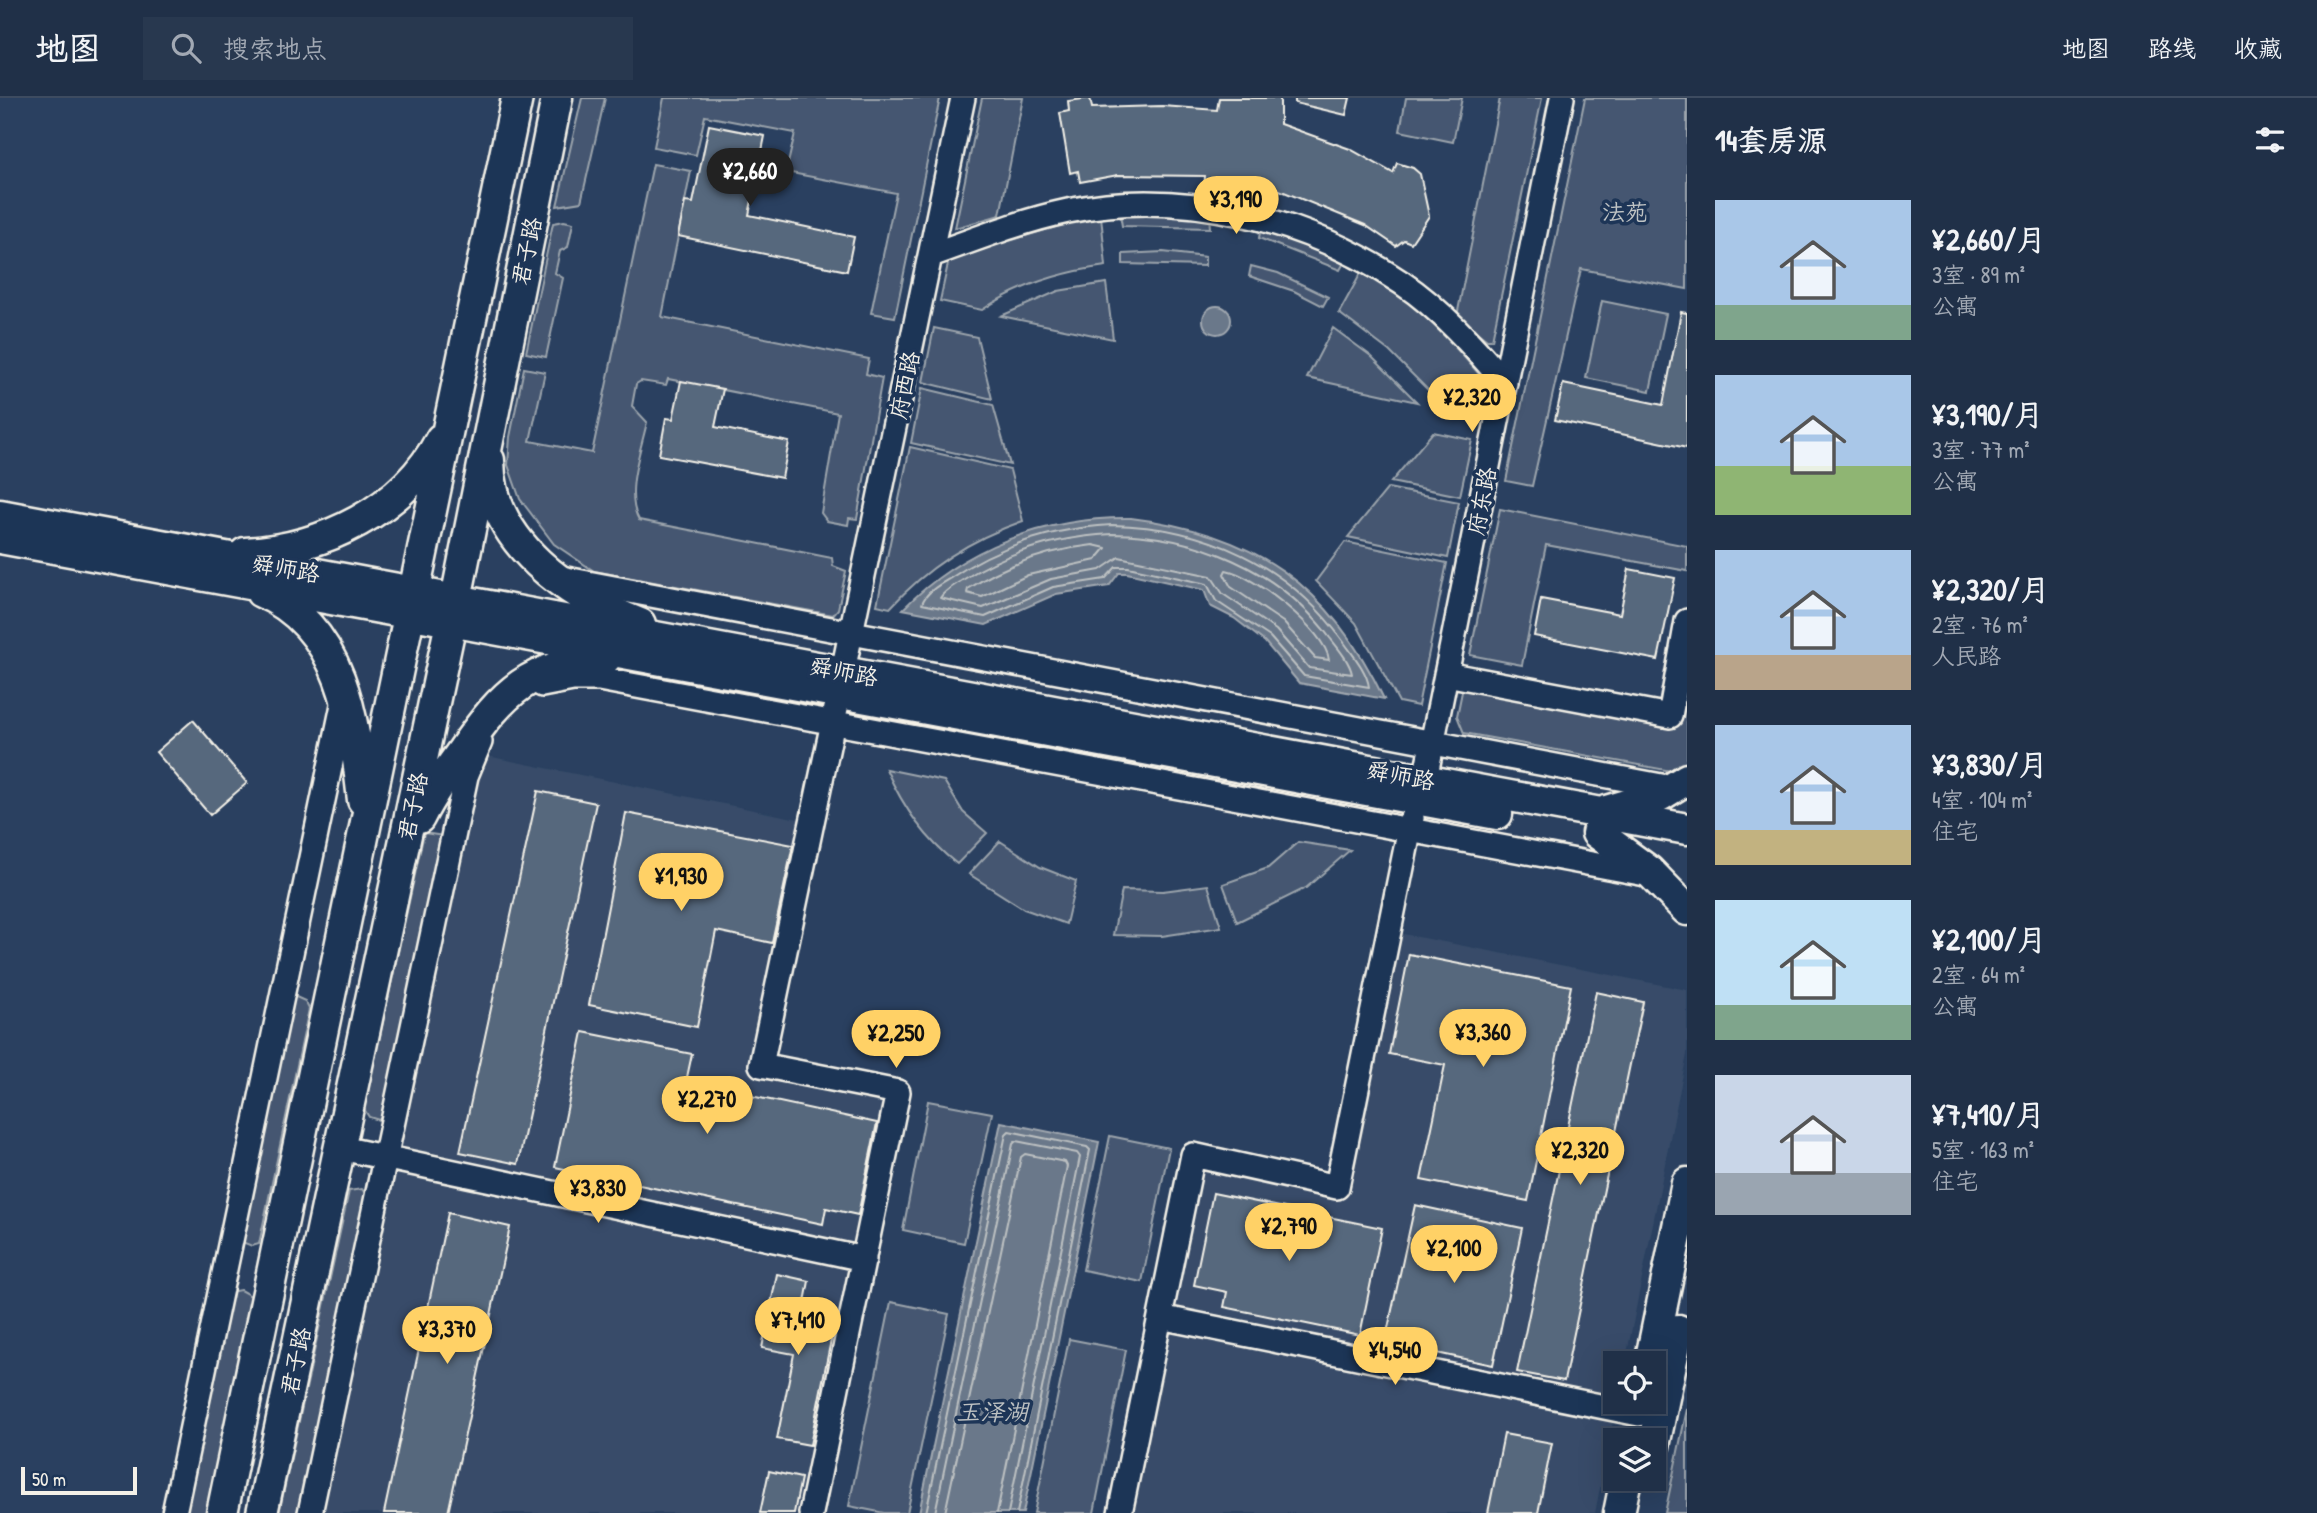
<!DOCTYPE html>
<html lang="zh">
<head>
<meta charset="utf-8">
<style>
  :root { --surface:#203048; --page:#28384f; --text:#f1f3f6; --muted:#a2a9b4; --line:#3d4b60; --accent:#ffd166 }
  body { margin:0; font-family:"Patrick Hand","LXGW WenKai TC",sans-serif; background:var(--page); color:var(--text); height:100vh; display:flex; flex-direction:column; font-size:26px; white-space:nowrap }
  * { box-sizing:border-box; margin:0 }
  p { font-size:23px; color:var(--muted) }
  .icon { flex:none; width:38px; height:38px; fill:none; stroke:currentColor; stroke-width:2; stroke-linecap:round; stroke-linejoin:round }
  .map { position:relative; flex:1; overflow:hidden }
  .panel { display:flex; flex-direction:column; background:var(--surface); width:630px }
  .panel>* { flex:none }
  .fabs { position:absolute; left:1603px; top:1253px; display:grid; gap:14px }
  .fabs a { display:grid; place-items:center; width:63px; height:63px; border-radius:0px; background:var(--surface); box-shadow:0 7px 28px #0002,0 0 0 2px var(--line); font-size:35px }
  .scale { position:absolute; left:21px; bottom:18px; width:116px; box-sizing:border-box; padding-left:7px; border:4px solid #f4f1e8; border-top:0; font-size:19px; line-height:24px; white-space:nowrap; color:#f4f1e8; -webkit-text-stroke:5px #1d3557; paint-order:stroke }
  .price { position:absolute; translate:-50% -60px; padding:0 16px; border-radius:24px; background:var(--accent); color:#111; font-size:23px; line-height:46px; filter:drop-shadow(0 2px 4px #0008) }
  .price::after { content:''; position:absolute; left:50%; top:42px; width:21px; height:16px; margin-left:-10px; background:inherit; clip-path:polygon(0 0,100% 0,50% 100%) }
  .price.selected { background:#222; color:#fff }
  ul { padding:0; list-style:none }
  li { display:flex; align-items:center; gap:21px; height:175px; padding:0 28px }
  li span { display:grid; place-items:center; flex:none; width:196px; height:140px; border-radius:0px; color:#555 }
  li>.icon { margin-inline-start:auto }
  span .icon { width:84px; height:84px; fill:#fffc; stroke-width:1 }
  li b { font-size:30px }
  h2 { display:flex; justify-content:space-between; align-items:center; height:84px; padding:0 28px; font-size:30px }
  header { display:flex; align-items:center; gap:42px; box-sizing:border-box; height:98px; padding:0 35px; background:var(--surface); border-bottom:2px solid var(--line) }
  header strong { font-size:33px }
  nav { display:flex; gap:38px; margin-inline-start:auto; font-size:24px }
  .search { width:490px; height:63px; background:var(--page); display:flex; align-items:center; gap:18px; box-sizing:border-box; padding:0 24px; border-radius:0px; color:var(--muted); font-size:26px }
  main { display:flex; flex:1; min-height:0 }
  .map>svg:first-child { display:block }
  .built { fill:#374c69 }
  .green { fill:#445771; stroke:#9ca4ac; stroke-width:2 }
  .water { fill:#6a788a; stroke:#a1a8b0; stroke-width:2 }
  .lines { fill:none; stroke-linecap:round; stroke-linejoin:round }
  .shore { stroke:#bdc1c2; stroke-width:2 }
  .building { fill:#56677d; stroke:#f4f1e8; stroke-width:2 }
  .minor-casing { stroke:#f4f1e8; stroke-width:28 }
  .major-casing { stroke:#f4f1e8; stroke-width:35 }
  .minor { stroke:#1d3557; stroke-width:23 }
  .major { stroke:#1d3557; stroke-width:30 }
  .labels { text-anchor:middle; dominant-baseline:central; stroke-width:7; stroke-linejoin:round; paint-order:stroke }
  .park-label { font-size:23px; fill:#bfc3c4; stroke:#1d3557 }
  .street-label { font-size:23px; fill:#f4f1e8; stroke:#1d3557 }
  .water-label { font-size:24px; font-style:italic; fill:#bdc1c2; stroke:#1d3557 }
</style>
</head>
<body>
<header>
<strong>地图</strong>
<div class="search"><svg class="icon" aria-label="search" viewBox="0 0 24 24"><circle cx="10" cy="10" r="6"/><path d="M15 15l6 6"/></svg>搜索地点</div>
<nav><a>地图</a><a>路线</a><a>收藏</a></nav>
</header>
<main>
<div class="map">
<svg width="1687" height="1415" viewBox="0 0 1687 1415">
  <rect width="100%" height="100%" fill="#2a4060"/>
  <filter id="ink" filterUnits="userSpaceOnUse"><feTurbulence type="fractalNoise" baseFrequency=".0143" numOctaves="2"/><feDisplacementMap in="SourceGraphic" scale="14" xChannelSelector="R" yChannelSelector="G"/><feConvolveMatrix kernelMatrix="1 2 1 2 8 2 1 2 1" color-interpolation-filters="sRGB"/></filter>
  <g filter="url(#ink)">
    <!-- built -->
    <path class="built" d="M477,656L808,723L755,970L890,998L804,1415H318Z
      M1398,835L1687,892V956L1625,1265H1615L1617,1304L1595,1415H1131L1201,1069L1345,1099Z"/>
    <!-- green -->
    <path class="green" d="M582,0H605L581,104L557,108Z
      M664,0H940L895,219L871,215L896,95L786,74L795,35L705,18L696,57L654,49Z
      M982,0H1023L1000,117L955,130Z
      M1406,0H1462L1453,44L1400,33Z
      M1500,0H1542L1492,242H1487L1457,218Z
      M1585,0H1687V191L1581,171L1532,388L1506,383Z
      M653,66L691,73L662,219L869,261L866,276L882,280L857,421L849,420L848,427L827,423L821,415L838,315L668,281L666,287L641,283L636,286L632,308L647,324C641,352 624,396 639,422L832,460L833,468L846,473L838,511L833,517L594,473L554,446L520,401L508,367L510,339L524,270L545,274L530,343L592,355Z
      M1120,116L1209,118L1210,130L1122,128Z
      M1092,118H1101L1106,168C1061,174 1019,187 982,212L940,203L949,161Z
      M564,123L573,125L568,149L560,153L555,175L563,180L546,259L526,255L553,125Z
      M1261,129L1291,138L1345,163L1340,172L1259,140Z
      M1163,154L1205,159V168L1123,166V156Z
      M1251,168L1278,175L1328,199L1323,208L1294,193L1249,178Z
      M1362,173C1410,198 1449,241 1484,282L1477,315L1444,308L1389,253L1339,215Z
      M1106,185L1113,241L1001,218L1058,193Z
      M1602,203L1666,216L1650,293L1586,280Z
      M934,230L977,239L992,301L923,284Z
      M1333,230L1371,258L1417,304L1307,280Z
      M922,290L993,307L1010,367L911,345Z
      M1433,334L1472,342L1460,398L1391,384Z
      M910,349L1010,372L1023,423C971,441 927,469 890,510L877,507Z
      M1388,390L1459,404L1448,460L1348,439Z
      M1500,411L1687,448V473L1546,447L1522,567L1470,557Z
      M1345,444L1447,465L1418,608L1399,604L1356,525L1316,483Z
      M1687,526V672L1682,675L1464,635L1457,618L1465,579L1670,617Z
      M886,671L944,683L963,714L987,735L957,766C926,742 902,707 886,671Z
      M424,735L444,738L386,1014L379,1022L369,1019L364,1011Z
      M1000,743L1040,769L1076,783L1066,826L1024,811L969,776Z
      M1298,744L1350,752L1306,790L1237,824L1223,786L1268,770Z
      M1208,787L1221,829L1162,838L1113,837L1122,792L1163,793Z
      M296,899L305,903L309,911L259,1146L252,1148L242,1144L292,900Z
      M928,1003L992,1015L964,1145L903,1132Z
      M1110,1038L1169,1050L1142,1184L1083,1172Z
      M362,1091L368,1100L301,1415H279L349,1093Z
      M240,1192L251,1198L206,1415H181L229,1194Z
      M891,1204L949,1216L907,1415H884L849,1408Z
      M1069,1241L1126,1252L1094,1415H1034Z
      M1687,1311V1415H1665Z"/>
    <!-- water -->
    <path class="water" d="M1203 222a14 14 0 1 1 28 0a14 14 0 1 1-28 0Z
      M1131,420C1255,435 1330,487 1384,601L1299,585L1265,544L1234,520L1210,508L1204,492L1127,475H1119L1109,488L1056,496L986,527L903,511C964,449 1044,419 1131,420Z
      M1001,1024L1099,1044L1023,1415H919Z"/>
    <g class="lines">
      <!-- shore -->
      <path class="shore" d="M1112,427C1204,428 1289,467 1343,543C1352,556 1367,573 1369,589L1304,578L1270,539L1216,503L1207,486L1128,469H1116L1105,481L1053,489L985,519L922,506C925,495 939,487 949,481C999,447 1052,430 1112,427Z
        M1112,436C1196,437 1279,471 1330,540C1338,550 1350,564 1352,576L1309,570L1276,532L1223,496L1211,478L1119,459L1100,472L1051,481L983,510L940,500C944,493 953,488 961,483C1007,453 1058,439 1112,436Z
        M1093,447L1106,450L1096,462L1028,477L982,499L967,495L968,491C1006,466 1048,452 1093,447Z
        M1226,472C1254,477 1326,533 1329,562L1315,560L1283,524L1231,489L1224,476Z
        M926,1415L1006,1036L1009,1033L1087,1049L1090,1052L1017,1415
        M935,1415L1013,1046L1016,1043L1077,1055L1080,1059L1008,1415
        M945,1415L1021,1059L1025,1056L1065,1064L1067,1068L997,1415"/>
    </g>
    <!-- building -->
    <path class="building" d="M1090,0L1092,10L1162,8L1217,12L1219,0H1280V26L1350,51L1393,75L1397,65L1413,70L1420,76L1429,118L1411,145L1404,142L1396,148L1365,127L1277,91L1271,110L1204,95L1205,78L1118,77L1080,84L1078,73L1070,75L1060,15L1069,13L1068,3Z
      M1295,0H1350L1346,17L1295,5Z
      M709,27L765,38L749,117L854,139L847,173L678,138L685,104L693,105Z
      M1681,214L1687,215V350L1555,322L1563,286L1663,307Z
      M681,283L723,291L715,329L789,344L782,380L659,357L666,320L673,321Z
      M1629,471L1675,480L1658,562L1534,538L1541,501L1620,516Z
      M193,622L247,685L210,717L156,654Z
      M538,693L596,705L518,1066L460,1054Z
      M626,715L793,747L772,845L716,833L697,929L589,907Z
      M1409,856L1571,888L1528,1103L1421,1082L1445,967L1389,956Z
      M1596,894L1643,904L1564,1283L1517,1274Z
      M583,934L692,956L686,984L877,1025L858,1117L826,1110L823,1126L555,1069Z
      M1213,1095L1382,1130L1360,1237L1224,1209L1227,1194L1194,1187Z
      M1415,1107L1522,1130L1493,1267L1385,1244Z
      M448,1115L510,1129L448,1415H384Z
      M777,1176L809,1183L801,1225L833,1232L810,1347L777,1341L794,1256L762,1250Z
      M1504,1336L1552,1345L1538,1415H1488Z
      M769,1373L801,1380L794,1415H760Z"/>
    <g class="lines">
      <defs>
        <path id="minor" d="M931,157C976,141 1021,123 1068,113C1181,89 1307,121 1402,185C1441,211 1475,250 1505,285
          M561,480L1672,690
          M843,573L963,0
          M1446,576L1670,618L1687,523
          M542,587L573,581H599L1651,777
          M1425,681L1562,0
          M341,1050L864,1161
          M1160,1219L1639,1316
          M174,1415L344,602
          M310,1415L466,678L480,644
          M811,1415L898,994L761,967L836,610
          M1120,1415L1193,1057L1337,1089L1412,720"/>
        <path id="major" d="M489,362C489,445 570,499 640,526
          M0,417L1687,731
          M0,440L1497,716
          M245,455C323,451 404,412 441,341
          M261,494C344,529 354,624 363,702
          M1607,713L1661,697L1687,681
          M419,720C431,696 447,674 463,652C503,594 531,566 605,561
          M1597,735L1649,773L1687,812
          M1650,1265L1687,1085
          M1654,1348L1678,1232
          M222,1415L517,0
          M262,1415L456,501L557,0
          M1619,1415L1626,1381"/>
      </defs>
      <!-- minor casing -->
      <use href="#minor" class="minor-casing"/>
      <!-- major casing -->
      <use href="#major" class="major-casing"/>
      <!-- minor -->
      <use href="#minor" class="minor"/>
      <!-- major -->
      <use href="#major" class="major"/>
    </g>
  </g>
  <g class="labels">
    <!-- park labels -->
    <g class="park-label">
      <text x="1625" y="113">法苑</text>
    </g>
    <!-- street labels -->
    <g class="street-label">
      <text transform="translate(526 153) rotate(-78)">君子路</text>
      <text transform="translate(904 287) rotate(-78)">府西路</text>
      <text transform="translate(1481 403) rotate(-79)">府东路</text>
      <text transform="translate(286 470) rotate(10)">舜师路</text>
      <text transform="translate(844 573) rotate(11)">舜师路</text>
      <text transform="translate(1401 677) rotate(11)">舜师路</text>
      <text transform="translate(412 708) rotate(-78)">君子路</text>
      <text transform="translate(295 1263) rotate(-78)">君子路</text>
    </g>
    <!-- water labels -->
    <g class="water-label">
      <text x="992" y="1313">玉泽湖</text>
    </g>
  </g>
</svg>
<div class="fabs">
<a><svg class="icon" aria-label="locate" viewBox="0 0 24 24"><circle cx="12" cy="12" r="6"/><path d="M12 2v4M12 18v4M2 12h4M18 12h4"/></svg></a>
<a><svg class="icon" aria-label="layers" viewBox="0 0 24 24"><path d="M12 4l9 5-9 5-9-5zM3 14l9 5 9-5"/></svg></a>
</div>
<div class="scale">50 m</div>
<b class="price selected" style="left:750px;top:110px">¥2,660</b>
<b class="price" style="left:1236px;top:138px">¥3,190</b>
<b class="price" style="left:1472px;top:336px">¥2,320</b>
<b class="price" style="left:681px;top:815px">¥1,930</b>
<b class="price" style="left:1483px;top:971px">¥3,360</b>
<b class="price" style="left:896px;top:972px">¥2,250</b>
<b class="price" style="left:707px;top:1038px">¥2,270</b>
<b class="price" style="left:1580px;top:1089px">¥2,320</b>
<b class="price" style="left:598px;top:1127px">¥3,830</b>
<b class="price" style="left:1289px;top:1165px">¥2,790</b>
<b class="price" style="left:1454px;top:1187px">¥2,100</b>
<b class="price" style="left:798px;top:1259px">¥7,410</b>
<b class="price" style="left:447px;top:1268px">¥3,370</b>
<b class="price" style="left:1395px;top:1289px">¥4,540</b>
</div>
<section class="panel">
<h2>14套房源<svg class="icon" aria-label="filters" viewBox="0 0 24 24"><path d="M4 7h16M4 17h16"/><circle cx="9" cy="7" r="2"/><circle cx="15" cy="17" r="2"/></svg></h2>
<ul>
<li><span style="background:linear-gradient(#a9c7e8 75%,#7fa58c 0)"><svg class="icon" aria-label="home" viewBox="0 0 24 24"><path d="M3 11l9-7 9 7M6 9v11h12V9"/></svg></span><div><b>¥2,660/月</b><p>3室 · 89 m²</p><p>公寓</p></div></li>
<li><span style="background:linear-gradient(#a9c7e8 65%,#8fb573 0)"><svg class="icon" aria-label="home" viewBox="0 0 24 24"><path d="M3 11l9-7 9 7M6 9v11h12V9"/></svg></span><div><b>¥3,190/月</b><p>3室 · 77 m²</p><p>公寓</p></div></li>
<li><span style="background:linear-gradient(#a9c7e8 75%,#b9a48a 0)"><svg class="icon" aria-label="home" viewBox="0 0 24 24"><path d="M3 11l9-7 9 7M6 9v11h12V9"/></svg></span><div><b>¥2,320/月</b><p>2室 · 76 m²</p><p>人民路</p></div></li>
<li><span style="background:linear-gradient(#a9c7e8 75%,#c2b280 0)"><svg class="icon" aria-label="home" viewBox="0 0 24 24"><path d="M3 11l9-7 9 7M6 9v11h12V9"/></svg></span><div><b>¥3,830/月</b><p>4室 · 104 m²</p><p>住宅</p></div></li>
<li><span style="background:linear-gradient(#bfe0f5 75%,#7fa58c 0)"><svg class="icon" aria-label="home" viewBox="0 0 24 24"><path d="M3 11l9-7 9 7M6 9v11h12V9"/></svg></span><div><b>¥2,100/月</b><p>2室 · 64 m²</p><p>公寓</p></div></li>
<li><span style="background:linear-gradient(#c9d6e8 70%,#9aa5b1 0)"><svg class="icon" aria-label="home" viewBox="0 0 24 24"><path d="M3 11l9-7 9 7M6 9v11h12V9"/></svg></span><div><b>¥7,410/月</b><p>5室 · 163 m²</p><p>住宅</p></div></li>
</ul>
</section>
</main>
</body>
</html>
